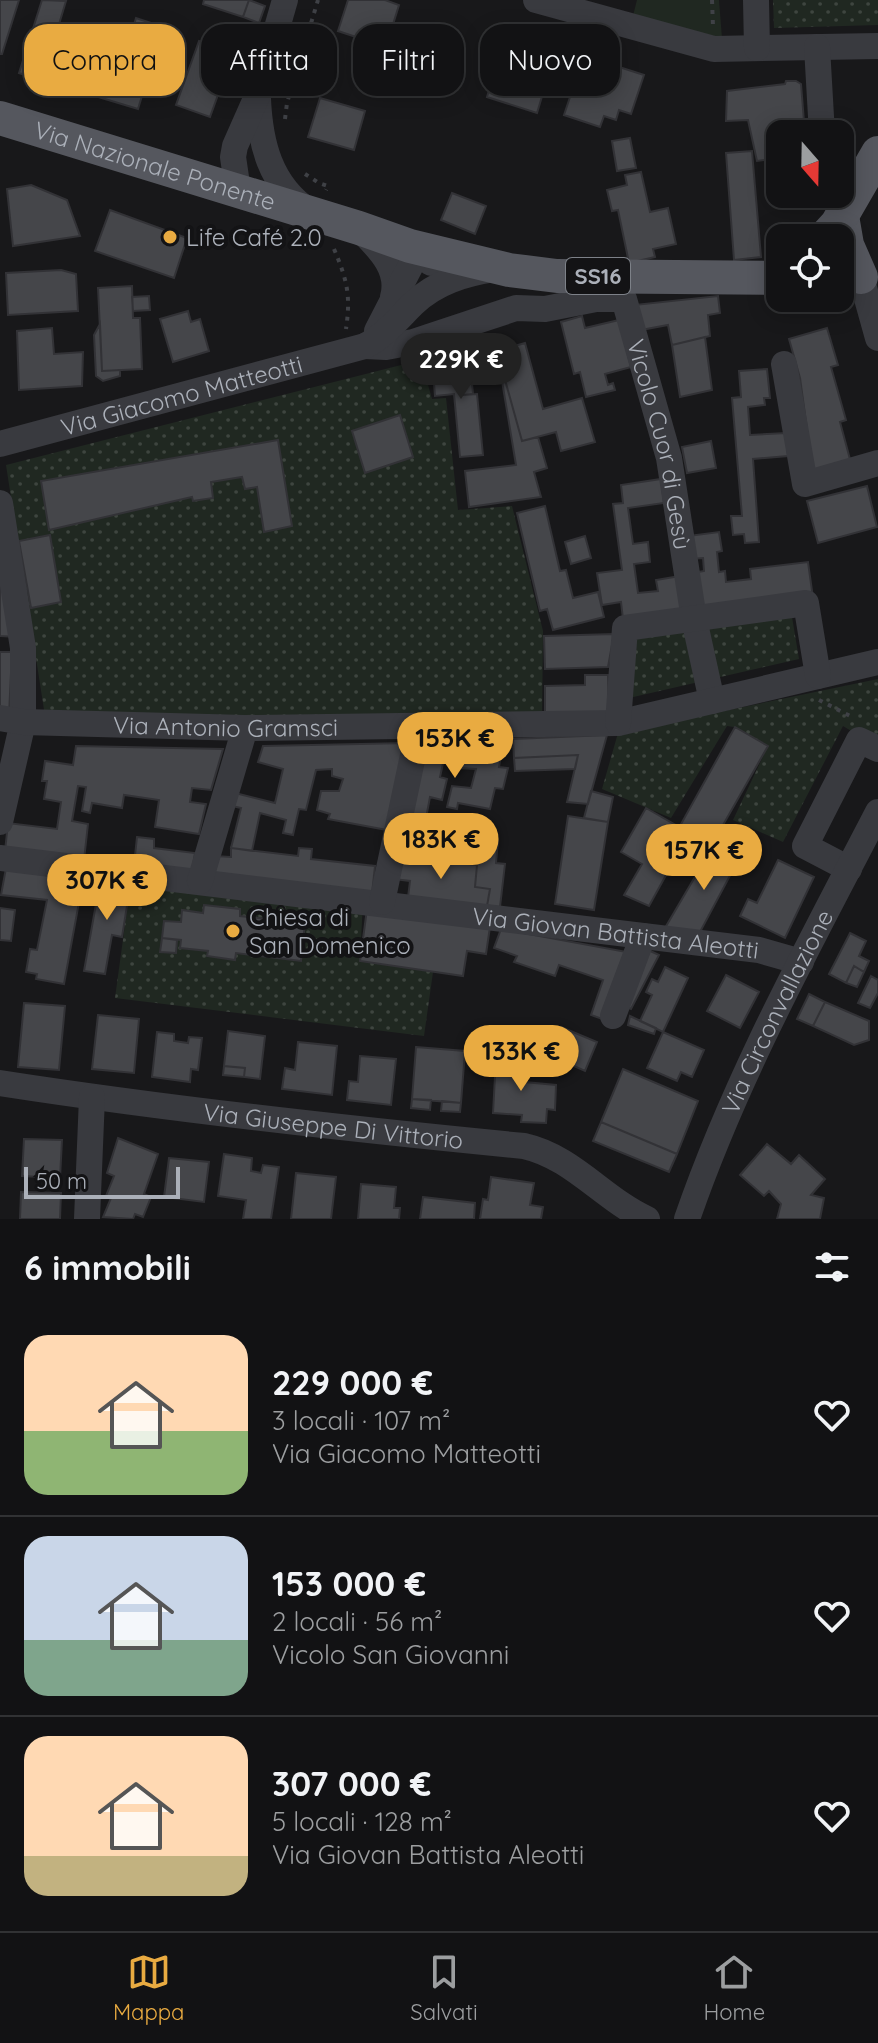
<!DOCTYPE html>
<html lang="it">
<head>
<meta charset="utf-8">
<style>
  :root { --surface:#121214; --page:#1b1b1d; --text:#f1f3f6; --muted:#9c9ea0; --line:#313234; --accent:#e9ab41 }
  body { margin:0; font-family:Quicksand,sans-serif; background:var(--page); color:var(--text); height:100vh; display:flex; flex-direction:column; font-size:30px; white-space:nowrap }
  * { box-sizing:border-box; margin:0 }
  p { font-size:26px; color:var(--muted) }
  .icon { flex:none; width:44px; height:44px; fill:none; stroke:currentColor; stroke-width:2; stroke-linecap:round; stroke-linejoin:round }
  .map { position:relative; height:1219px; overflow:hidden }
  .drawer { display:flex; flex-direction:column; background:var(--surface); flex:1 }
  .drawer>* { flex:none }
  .banner { position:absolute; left:24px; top:24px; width:830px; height:72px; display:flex; gap:16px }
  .needle { width:52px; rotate:160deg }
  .tools { position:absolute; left:766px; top:120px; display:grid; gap:16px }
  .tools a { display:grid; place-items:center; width:88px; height:88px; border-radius:16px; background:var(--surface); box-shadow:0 4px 20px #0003,0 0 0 2px var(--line); font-size:40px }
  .scale { position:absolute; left:24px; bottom:20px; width:156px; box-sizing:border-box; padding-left:8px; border:4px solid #abb0b9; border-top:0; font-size:22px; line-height:28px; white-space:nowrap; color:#abb0b9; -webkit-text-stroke:6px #131315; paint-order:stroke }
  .price { position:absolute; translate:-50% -68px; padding:0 18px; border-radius:28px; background:var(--accent); color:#111; font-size:26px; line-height:52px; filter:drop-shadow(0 2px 4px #0008) }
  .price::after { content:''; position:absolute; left:50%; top:48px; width:24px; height:18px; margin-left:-12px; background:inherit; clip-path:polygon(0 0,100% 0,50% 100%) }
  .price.on { background:#222; color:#fff }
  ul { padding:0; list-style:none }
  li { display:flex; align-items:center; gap:24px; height:200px; padding:0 24px }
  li+li { border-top:2px solid var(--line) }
  li span { display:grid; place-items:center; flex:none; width:224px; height:160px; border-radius:24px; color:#555 }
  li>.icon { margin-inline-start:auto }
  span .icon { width:96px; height:96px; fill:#fffc; stroke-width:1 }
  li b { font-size:34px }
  h2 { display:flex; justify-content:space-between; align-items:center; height:96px; padding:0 24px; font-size:34px }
  .pill { padding:0 28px; border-radius:24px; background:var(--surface); box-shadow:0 4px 20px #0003,0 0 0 2px var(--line); font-size:28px; line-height:72px }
  .pill.on { background:var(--accent); color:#111 }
  .tab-bar { display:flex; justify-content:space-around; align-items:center; height:112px; border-top:2px solid var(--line); background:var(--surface); font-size:22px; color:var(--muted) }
  .tab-bar a { display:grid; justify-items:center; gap:4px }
  .tab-bar .on { color:var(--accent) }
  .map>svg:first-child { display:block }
  .grass { fill:url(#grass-dots) }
  .park { fill:#202821 }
  .building { fill:#45464a; stroke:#323236; stroke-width:2 }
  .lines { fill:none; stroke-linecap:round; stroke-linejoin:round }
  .path { stroke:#3f4146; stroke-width:4; stroke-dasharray:4 6; stroke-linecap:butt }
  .minor { stroke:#393a3f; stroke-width:26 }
  .major { stroke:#55575e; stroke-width:34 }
  .poi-dot { fill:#e9ab41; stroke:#131315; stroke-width:3 }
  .labels { text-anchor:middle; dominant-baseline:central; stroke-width:8; stroke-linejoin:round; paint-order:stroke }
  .shield { fill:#131315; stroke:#7d8188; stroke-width:2 }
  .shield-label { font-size:22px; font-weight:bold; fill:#abb0b9 }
  .street-label { font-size:24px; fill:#abb0b9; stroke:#131315 }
  .poi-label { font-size:24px; fill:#abb0b9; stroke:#131315; text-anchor:start }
</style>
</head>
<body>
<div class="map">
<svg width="878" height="1219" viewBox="0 0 878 1219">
  <defs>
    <pattern id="grass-dots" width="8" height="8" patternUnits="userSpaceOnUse" patternTransform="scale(2)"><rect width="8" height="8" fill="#202821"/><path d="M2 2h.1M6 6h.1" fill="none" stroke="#3e453f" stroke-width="1.8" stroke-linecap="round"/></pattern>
  </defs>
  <rect width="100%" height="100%" fill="#18181a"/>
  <!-- grass -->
  <path class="grass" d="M773,0H878V25L774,28Z
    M421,360L432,399L446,398L458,510L512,506L543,631L542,720L45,716L6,465Z
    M791,611L799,659L629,698L633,634Z
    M878,679V747L843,726L783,842L733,820L768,746L734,727L727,726L671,818L602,789L618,733Z
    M131,881L363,900L360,961L433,972L424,1036L115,998Z"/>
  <!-- park -->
  <path class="park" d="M637,0H719L722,38L633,16Z"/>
  <!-- building -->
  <path class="building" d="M0,0H19L2,54H0Z
    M42,0L66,1L51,51L120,72L136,18L163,27L138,109L19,73Z
    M204,0H249L243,17L203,4Z
    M249,0L265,6L259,23L243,17Z
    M348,0H385L399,5L386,47L338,31Z
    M199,41L233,53L210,117L176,105Z
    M506,41L556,57L548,83L497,67Z
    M581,64L610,74L613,65L644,75L631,114L619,110L616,120L604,116L600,127L564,115Z
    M494,73L544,90L537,113L487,97Z
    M786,81H796L801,84L805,134H780V158L757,161L748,120L726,121L727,91L785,84Z
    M320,98L365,111L354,150L308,137Z
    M630,138L636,168L617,171L612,141Z
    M752,151L761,257L734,260L726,153Z
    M641,172L650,212L668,208L676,244L653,249L655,257L629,263L618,210L612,211L607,190L627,185L625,175Z
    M31,185L67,200L80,236L13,246L7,189Z
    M452,193L486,206L475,234L441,220Z
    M110,210L187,238L174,278L95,251Z
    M61,270L76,274L78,311L8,315L6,273Z
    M132,286L133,318H140L142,369L102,371L98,288Z
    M149,296L150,310L133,311L132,297Z
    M718,296L720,313L708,315L710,336L672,345L668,325L641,330L634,305Z
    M188,311L191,322L200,319L209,351L173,362L160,319Z
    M582,316L585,328L619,320L631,367L605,374L608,385L613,383L615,390L586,397L580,372L574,374L561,322Z
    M100,324L102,371L120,370V376L103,381L96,376L94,335Z
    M52,328L54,354L83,352L82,386L19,390L17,331Z
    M827,328L838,365L831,367L846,420L840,422L851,463L813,474L800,378L789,339Z
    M705,337L712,390L680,397L672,345Z
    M525,343L543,409L582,398L595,442L561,451L556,432L522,441L497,351Z
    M468,346L471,373L461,374L463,395L477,394L483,455L460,457L454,394L435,396L433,371L448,370L446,348Z
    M497,351L522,441L538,437L547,468L534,472L541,497L469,507L465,471L516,465Z
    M767,369L770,398H764L765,405L748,407L750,435L786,433L788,456L753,459L759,542L745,543L744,534L733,535L731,516H742L732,398L741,397L739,371Z
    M471,373L473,394L463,395L461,374Z
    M400,415L413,457L365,473L352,431Z
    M278,440L292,526L264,532L257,487L245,489L242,477L211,482L213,498L193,501L192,497L49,530L41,481Z
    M711,441L716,468L687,473L682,447Z
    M661,479L664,503L628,508L633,544L648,542L650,562L634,564L638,593L658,591L656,580L680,576L683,610L623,619L621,602L602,605L597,573L622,570L613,504L623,503L621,485Z
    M867,486L877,527L818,543L807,501Z
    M545,506L560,571L566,570L573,598L598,592L604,617L553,630L547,609L540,611L517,513Z
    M719,532L722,551L717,552L719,572L725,571L726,582L751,579L750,569L808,562L813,598L701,613L693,573L704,571L703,558L691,559L688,536Z
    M50,535L61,602L31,608L19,541Z
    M585,536L591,558L571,564L565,542Z
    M0,558L17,637L0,636Z
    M614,634L608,667L545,669L544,636Z
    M0,652H12L9,715H0Z
    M585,675H608L609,716L545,717V686L585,685Z
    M735,727L768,746L698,869L666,851Z
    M607,735L588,804L567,802L578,755L514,758L513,739Z
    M504,739L499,767L508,768L503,789L495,788L490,809L458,803L457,809L447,807L452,786L471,788L476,769L459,768V760L444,759L440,777L447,779L442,800L430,797L421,845L403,841L421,758H426L429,742Z
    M408,743L387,830L328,819L330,814L317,810L321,791H339L343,779L332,776V769L316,770L306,810L299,809L293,835L283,833L286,820L260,813L252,851L231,848L241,808L232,806L235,793L275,803L283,769L258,762L263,746Z
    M76,746L223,749L211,790L192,788L190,802L206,804L199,834L155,827L159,800L124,795L122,808L92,803L90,813L82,811L86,787L78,786L72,821L88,824L84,860L5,851L8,823L57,829L61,802L44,799L47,781H42L45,761L73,765Z
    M578,755L575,769L515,771L514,758Z
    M591,791L613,797L608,822L584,818Z
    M646,808L679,827L666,851L676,857L649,906L624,895L642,864L621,852Z
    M568,816L608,822L594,910L555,904Z
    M137,837L154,839V848L195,853L192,872L134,865Z
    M458,837L498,841L496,863L505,864L500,907L487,906L490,889L475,887L477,865L470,864L471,853L463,852L464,847H457Z
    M715,841L723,846L714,862L706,858Z
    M723,846L741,855L700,932L665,928L706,858L714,862Z
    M231,848L298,856L299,848L312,849L311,859L375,866L372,894L213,876L215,856L231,857Z
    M396,856L477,865L475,887L490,889L487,906L408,897L410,881L393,879Z
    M778,860L814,877L785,938L740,916L748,899L757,903Z
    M6,868L84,875L64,984L36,979L37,974L26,972L30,949L37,950L47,900L1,895Z
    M101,876L131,881L122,937L112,935L105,974L84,971Z
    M204,905L240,909V916L305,923L301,961L236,953L235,960L207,956L208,951L180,948L181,940L162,938L164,921L181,922L182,910L203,913Z
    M0,908L15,910L11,941L0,940Z
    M367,909L490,927L486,954L467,951L463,976L360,961Z
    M501,929L632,953L608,1021L591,1015L603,980L559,965L555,976L514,962L517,956L494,948Z
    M850,933L866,941L859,956L869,961L864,972L854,966L846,983L829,974Z
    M162,938L177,940L176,953L160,952Z
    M646,949L659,955L631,1009L617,1003Z
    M854,966L864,972L857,987L846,983Z
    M665,967L688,978L663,1032L640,1021L652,995L646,992L652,979L658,982Z
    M726,975L759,992L740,1028L707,1011Z
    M871,976L878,980V993L870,1008L858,1003Z
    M809,994L825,1002L813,1026L797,1019Z
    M825,1002L869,1021V1040L854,1045L813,1026Z
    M24,1003L65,1006L59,1070L18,1067Z
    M98,1015L139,1019L134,1073L92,1069Z
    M630,1016L656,1028L654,1034L628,1025Z
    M561,1027L597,1042L585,1071L549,1055Z
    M228,1031L265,1036L260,1079L244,1077L245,1068L224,1066Z
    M157,1032L174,1034V1041L188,1043L189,1037L202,1038L198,1070L191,1069L190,1082L152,1077Z
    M663,1032L704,1050L692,1077L681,1072L677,1081L647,1068Z
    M298,1042L337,1046L332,1095L282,1089L285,1068L295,1070Z
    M416,1047L465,1051L461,1103L412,1099Z
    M360,1056L396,1059L391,1105L347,1100L349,1081L358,1082Z
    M496,1058L526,1059L525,1082L556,1085L555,1110L547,1109L546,1123L521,1122L522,1115L493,1113Z
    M224,1066L245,1068L244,1077L223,1075Z
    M623,1069L698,1101L677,1154L601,1122Z
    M412,1099L431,1100L430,1110L411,1108Z
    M442,1101L461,1103L460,1112L441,1111Z
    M601,1122L677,1154L669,1172L593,1141Z
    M118,1138L158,1154L144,1194L151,1197L143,1217L135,1214L133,1219L103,1217L111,1198L106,1196L114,1176L107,1173Z
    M24,1139L62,1140L60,1178L22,1176Z
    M767,1144L791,1164L799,1155L825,1179L811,1195L824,1198L820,1219H777L781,1204L769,1191L764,1196L740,1175Z
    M224,1154L252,1158L251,1171L261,1173L263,1165L279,1167L271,1219H243L246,1200L218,1196Z
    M169,1158L209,1162L204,1202L164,1197Z
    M296,1173L336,1177L331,1219H291Z
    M491,1177L534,1183L530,1205L543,1207L541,1219H480L483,1199L488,1200Z
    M361,1184L396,1187L394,1208H400L399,1219H358Z
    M21,1192L61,1193L60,1219H20Z
    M423,1197L475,1203L474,1219H420Z"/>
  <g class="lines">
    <!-- path -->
    <path class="path" d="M712,0L713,26
      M285,119L287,103L318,0
      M305,174L319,183L328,186L326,190
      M334,249C347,280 351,295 346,329
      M819,700L854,718"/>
    <!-- minor -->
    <g class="minor">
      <path d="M536,0L714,49L878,46"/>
      <path d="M756,0L757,48"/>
      <path d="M817,47L822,134"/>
      <path d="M258,99C260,143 270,185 309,211"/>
      <path d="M238,191L233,157L235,146L258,94L285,0"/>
      <path d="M359,228C377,247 401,268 393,297"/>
      <path d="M861,277L878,338"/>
      <path d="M377,331L412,263L429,251L431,263"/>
      <path id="s1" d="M365,346L386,347L413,342L516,308L545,309L596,299H624L669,458L694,619L712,701"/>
      <path d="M784,364L805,484L878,463"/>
      <path id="s2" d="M0,444L365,346C384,336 398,319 413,304C436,282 464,274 494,269"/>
      <path d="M0,503L23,648V722L0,822"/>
      <path id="s3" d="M0,718L23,722L245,728L618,723L878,662"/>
      <path d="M618,723L625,628L806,603L818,676"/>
      <path id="s4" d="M0,858L759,950L801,962"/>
      <path d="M849,869L805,846L859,740L878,749"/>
      <path d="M200,881L245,728"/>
      <path d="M382,902L419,727"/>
      <path d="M613,1016L643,936"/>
      <path id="s5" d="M0,1083C174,1110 349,1129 524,1146C573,1157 603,1199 647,1219"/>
      <path d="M87,1219L92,1097"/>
      <path id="s6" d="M687,1219C736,1077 809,945 878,812"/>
    </g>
    <!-- major -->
    <g class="major">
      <path id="s7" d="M0,118L359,228L410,246L509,270L557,276L780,278"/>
      <path d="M842,216L847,245L861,277"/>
      <path d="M824,238L837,224L878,153"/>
    </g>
  </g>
  <!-- markers -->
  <g class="poi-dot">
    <circle cx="170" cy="237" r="8"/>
    <circle cx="233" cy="931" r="8"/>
  </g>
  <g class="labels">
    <!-- shield labels -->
    <rect class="shield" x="566" y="258" width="64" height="36" rx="6"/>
    <g class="shield-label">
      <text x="598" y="276">SS16</text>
    </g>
    <!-- street labels -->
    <g class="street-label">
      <text stroke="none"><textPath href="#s7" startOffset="162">Via Nazionale Ponente</textPath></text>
      <text stroke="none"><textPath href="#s2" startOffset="188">Via Giacomo Matteotti</textPath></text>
      <text stroke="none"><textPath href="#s1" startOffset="416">Vicolo Cuor di Gesù</textPath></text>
      <text stroke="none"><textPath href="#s3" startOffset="226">Via Antonio Gramsci</textPath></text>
      <text stroke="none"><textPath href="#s4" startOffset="620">Via Giovan Battista Aleotti</textPath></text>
      <text stroke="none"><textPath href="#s6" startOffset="226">Via Circonvallazione</textPath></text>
      <text stroke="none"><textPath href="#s5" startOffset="336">Via Giuseppe Di Vittorio</textPath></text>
    </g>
    <!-- poi labels -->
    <g class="poi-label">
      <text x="186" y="237">Life Café 2.0</text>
      <text x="249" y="917">Chiesa di<tspan x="249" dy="28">San Domenico</tspan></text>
    </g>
  </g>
</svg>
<div class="tools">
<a><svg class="needle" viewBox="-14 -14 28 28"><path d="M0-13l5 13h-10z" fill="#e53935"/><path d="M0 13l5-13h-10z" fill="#9c9ea0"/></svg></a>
<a><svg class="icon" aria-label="locate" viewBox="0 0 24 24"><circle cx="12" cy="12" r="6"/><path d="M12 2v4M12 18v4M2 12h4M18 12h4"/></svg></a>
</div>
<div class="scale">50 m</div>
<b class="price on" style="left:461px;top:401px">229K €</b>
<b class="price" style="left:455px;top:780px">153K €</b>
<b class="price" style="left:441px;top:881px">183K €</b>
<b class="price" style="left:704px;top:892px">157K €</b>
<b class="price" style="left:107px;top:922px">307K €</b>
<b class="price" style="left:521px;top:1093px">133K €</b>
<div class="banner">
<a class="pill on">Compra</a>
<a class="pill">Affitta</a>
<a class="pill">Filtri</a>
<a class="pill">Nuovo</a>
</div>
</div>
<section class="drawer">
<h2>6 immobili<svg class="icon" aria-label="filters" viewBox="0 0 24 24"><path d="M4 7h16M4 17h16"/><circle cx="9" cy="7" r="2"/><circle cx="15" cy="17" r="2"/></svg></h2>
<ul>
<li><span style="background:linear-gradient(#ffd9b3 60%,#8fb573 0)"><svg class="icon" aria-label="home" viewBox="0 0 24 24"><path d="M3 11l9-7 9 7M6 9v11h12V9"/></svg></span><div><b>229 000 €</b><p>3 locali · 107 m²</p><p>Via Giacomo Matteotti</p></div><svg class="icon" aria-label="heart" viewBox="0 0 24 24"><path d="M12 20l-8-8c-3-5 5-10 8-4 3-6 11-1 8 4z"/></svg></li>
<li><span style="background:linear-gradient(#c9d6e8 65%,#7fa58c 0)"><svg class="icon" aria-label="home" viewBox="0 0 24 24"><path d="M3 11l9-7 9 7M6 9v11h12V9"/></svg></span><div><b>153 000 €</b><p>2 locali · 56 m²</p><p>Vicolo San Giovanni</p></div><svg class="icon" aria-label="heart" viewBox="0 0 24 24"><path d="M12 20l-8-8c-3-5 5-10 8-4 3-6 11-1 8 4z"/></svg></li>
<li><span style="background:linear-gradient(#ffd9b3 75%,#c2b280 0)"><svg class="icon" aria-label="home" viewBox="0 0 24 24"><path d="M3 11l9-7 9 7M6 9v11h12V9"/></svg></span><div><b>307 000 €</b><p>5 locali · 128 m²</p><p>Via Giovan Battista Aleotti</p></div><svg class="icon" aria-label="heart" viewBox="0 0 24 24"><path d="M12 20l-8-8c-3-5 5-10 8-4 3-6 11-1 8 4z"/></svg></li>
</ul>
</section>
<nav class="tab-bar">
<a class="on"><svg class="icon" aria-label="map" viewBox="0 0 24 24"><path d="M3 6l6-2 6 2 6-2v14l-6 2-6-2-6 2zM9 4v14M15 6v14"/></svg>Mappa</a>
<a><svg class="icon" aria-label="saved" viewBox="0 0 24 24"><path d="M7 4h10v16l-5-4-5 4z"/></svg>Salvati</a>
<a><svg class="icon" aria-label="home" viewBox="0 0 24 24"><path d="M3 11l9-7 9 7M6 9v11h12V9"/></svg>Home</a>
</nav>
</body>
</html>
